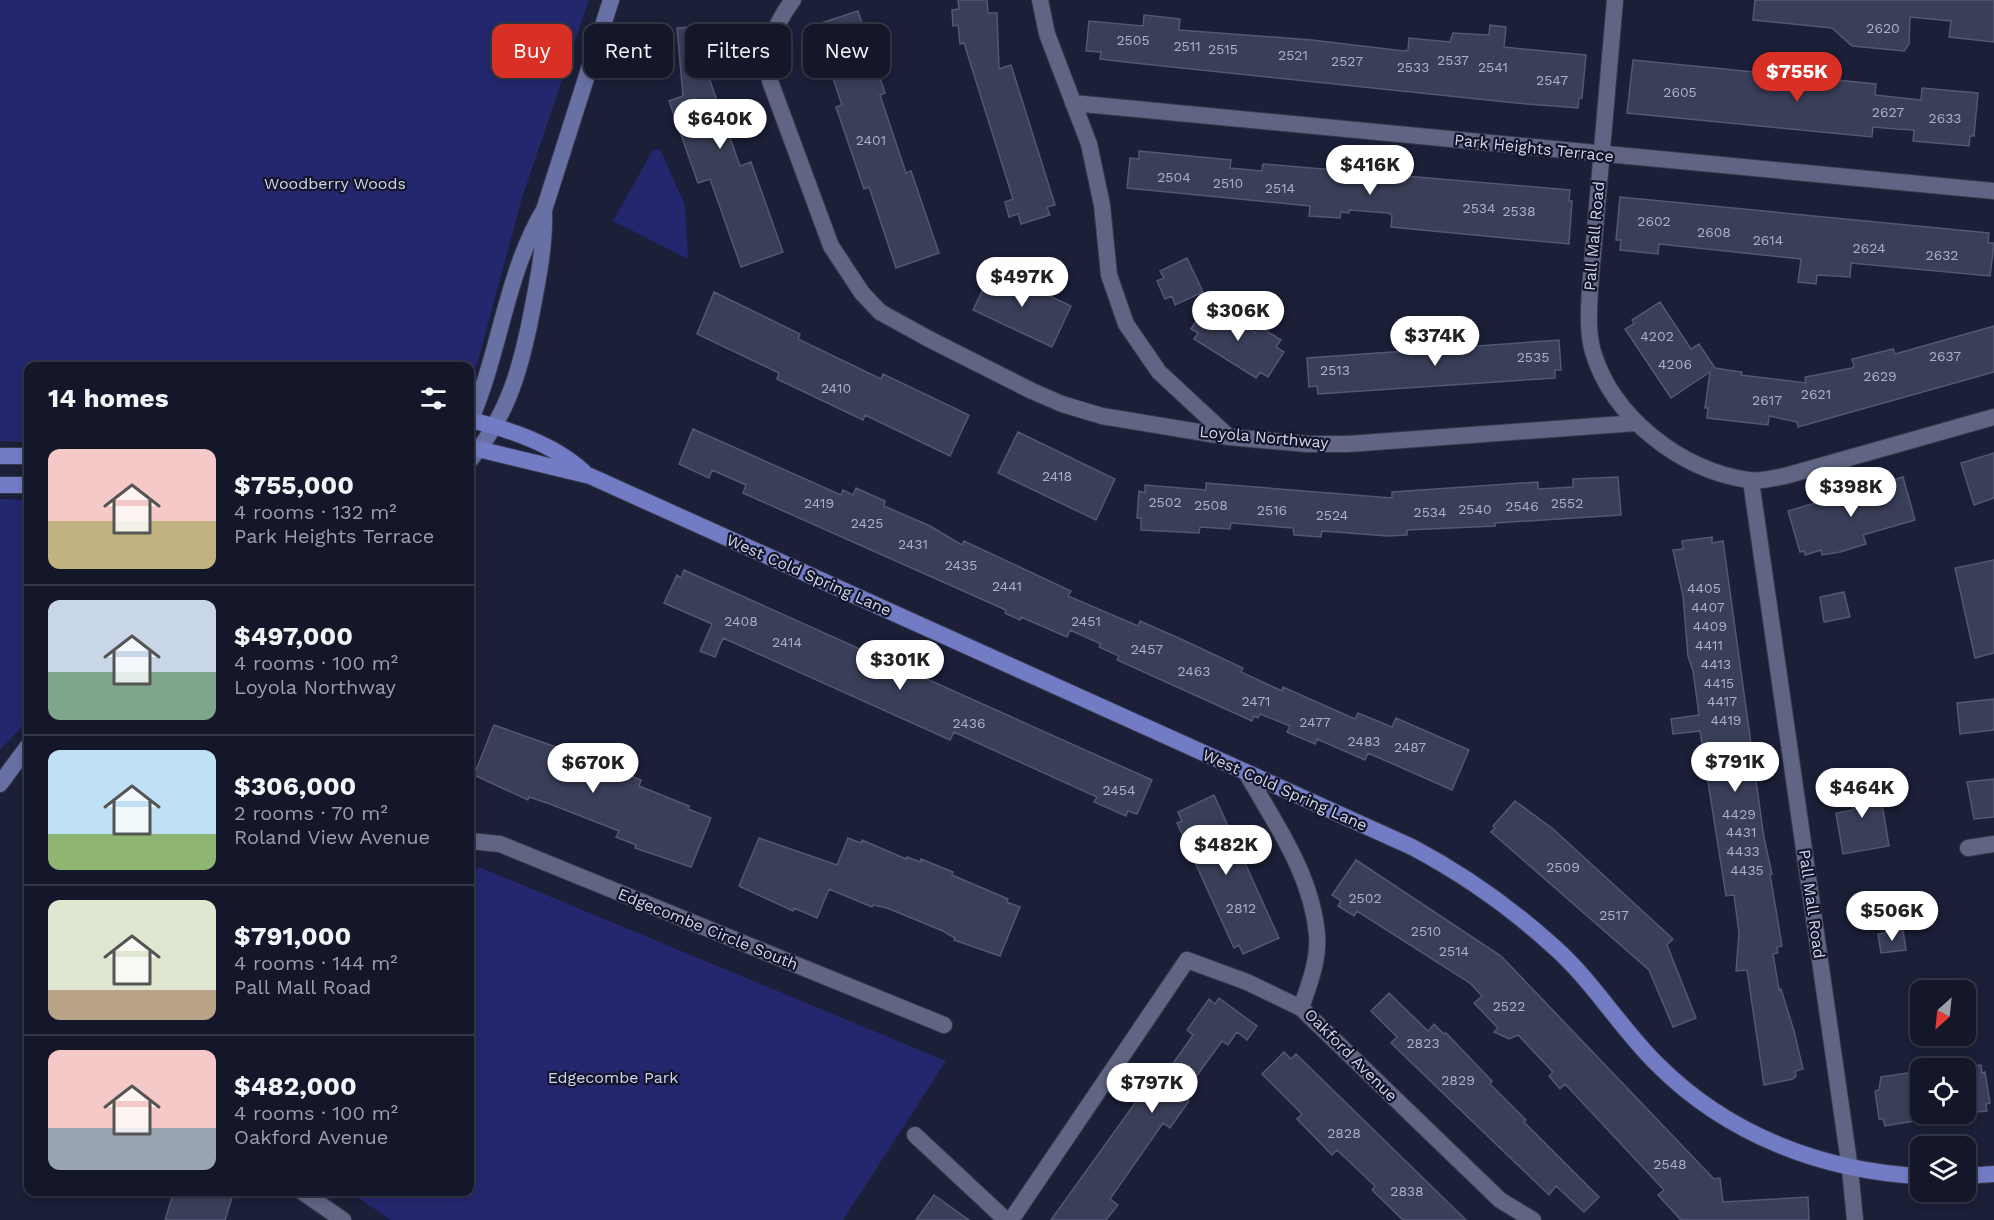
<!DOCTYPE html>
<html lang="en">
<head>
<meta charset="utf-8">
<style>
  :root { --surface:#141729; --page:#1d2031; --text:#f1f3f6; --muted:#9d9fa8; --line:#333646; --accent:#d93025 }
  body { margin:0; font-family:"Work Sans",sans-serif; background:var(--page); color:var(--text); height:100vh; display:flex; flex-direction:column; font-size:22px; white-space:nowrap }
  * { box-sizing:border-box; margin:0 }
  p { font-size:20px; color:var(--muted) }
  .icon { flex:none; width:33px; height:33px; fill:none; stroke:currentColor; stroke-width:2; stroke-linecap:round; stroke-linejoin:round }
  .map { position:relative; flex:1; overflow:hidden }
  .panel { position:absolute; left:24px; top:362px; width:450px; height:834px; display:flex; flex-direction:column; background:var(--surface); border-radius:12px; box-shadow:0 3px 9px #0003,0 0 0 2px var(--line) }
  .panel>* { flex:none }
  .top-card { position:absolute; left:492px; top:24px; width:570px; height:54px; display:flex; gap:12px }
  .needle { width:39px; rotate:207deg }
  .controls { position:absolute; left:1910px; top:980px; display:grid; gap:12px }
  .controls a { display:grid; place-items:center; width:66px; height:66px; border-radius:12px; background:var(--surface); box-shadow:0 3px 9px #0003,0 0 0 2px var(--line); font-size:30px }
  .price { position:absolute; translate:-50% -51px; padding:0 14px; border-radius:21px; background:#fff; color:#222; font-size:20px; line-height:39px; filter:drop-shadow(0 2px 3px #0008) }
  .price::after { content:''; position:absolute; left:50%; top:36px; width:18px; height:14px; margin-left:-9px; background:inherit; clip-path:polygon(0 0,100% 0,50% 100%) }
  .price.on { background:var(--accent); color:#fff }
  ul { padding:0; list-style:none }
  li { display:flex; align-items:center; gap:18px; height:150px; padding:0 24px }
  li+li { border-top:2px solid var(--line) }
  li span { display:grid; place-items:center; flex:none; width:168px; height:120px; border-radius:12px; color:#555 }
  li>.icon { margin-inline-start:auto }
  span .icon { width:72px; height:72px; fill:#fffc; stroke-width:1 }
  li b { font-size:26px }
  h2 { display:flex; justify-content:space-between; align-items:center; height:72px; padding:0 24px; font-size:26px }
  .tag { padding:0 21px; border-radius:12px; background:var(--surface); box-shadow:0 3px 9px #0003,0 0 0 2px var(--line); font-size:21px; line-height:54px }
  .tag.on { background:var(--accent); color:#fff }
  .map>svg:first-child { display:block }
  .green { fill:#25276e }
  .building { fill:#3a3f59; stroke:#525773; stroke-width:1.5 }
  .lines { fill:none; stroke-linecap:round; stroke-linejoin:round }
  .minor-casing { stroke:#37394d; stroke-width:18 }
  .secondary-casing { stroke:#37394d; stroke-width:18 }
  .primary-casing { stroke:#37394d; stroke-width:18 }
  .minor { stroke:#5f6582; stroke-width:16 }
  .secondary { stroke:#6870a4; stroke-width:16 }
  .primary { stroke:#717cc5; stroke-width:16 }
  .labels { text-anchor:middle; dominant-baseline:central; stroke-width:4.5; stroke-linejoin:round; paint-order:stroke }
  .number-label { font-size:14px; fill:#adb0c4 }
  .street-label { font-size:16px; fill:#d3d6e7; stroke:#12152c }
  .park-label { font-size:16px; fill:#d0d5eb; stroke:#12152c }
</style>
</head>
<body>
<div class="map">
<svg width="1994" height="1220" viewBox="0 0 1994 1220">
  <rect width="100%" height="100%" fill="#1b1f37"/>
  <!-- green -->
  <path class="green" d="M0,0H589L522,198L477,364L470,377V366H28V442L0,441Z
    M660,149L685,205L688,259L613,221L653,150Z
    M0,499L28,500V720L0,750Z
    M479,867L946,1061L843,1220H391L348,1191H470V871Z"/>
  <!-- building -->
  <path class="building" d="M958,0H987L988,13H997L999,69L1011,65L1055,205L1047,207L1050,215L1021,224L1018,214L1009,217L1005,202L1013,199L964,43L960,44L958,25L953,26L952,10L959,9Z
    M1755,0H1994V42L1949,37L1951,21L1910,17L1909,44L1904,51L1852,46L1832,28L1753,20Z
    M858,11L885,93L880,95L906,173L911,171L939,253L896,268L869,187L864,189L836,107L842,105L815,25Z
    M1144,15L1180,19L1179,30L1312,40L1404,51L1408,50L1409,38L1450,42L1453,33L1489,35L1490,25L1506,27L1504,47L1586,55L1582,98H1579L1578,108L1516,103L1134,63L1100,59L1101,52L1086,51L1089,21L1143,26Z
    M714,25L718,77L709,78L740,166L751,162L783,252L741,267L710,179L698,183L669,101L683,96L677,28Z
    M1633,60L1876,84L1875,95L1921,100L1922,88L1978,93L1974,136H1970L1969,146L1913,141L1914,130L1896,129L1873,127L1872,137L1627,113Z
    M1139,151L1231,160L1230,168L1262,171L1263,164L1570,190L1569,201H1572L1569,244L1391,227L1392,215L1388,213L1349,210V213L1341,212L1340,218L1309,216L1310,206L1127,188L1130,158L1139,159Z
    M1620,197L1989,233L1988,243H1994L1990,276L1851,263L1850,277L1817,275L1816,284L1798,282L1801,259L1659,244L1658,254L1620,250L1621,240H1616Z
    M1187,258L1203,292L1175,305L1172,296L1165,299L1157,281L1164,278L1160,271Z
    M993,269L1071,306L1052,347L973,310Z
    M714,292L800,334L798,339L881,379L883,374L969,415L950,456L865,415L863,420L777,379L779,373L697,334Z
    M1660,302L1691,349L1699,344L1715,368L1742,372L1741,375L1806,383L1805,377L1852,368L1854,366L1852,359L1893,349L1895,354L1994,326V372L1798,427L1797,422L1769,416L1768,425L1707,418L1708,408H1705L1710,372L1671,398L1625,329L1634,324L1632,320Z
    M1207,303L1255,333L1259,326L1281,340L1276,347L1284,352L1268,377L1260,372L1256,378L1194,339L1198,333L1191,329Z
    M1449,338L1450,348L1559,340L1561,370H1555V378L1347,392L1318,394L1317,386L1309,387L1307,358L1434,349V339Z
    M693,429L841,495L843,490L853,495L856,488L885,501L884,506L930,526L962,545L964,541L1071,591L1068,596L1138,626L1140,621L1183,640L1243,668L1241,672L1282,691L1283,687L1355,719L1358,713L1392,727L1396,718L1469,750L1452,790L1368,753L1365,760L1317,739L1315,744L1287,732L1290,726L1260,714L1258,718L1254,716L1252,721L1117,660L1119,656L1099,647L1101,644L1070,630L1067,637L1021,617L1020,620L1005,613L1006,610L743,493L746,485L712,470L709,478L679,464Z
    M1018,432L1115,479L1096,520L998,473Z
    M1994,453V498L1974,505L1961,463Z
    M1618,477L1621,515L1495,523V526L1407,530V535L1388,536L1322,531L1321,537L1294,535L1293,528L1231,523L1230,529L1200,527L1199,533L1141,530V518H1137L1139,491L1145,493V485L1206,490V483L1392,498V492L1538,482V489L1573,487V479Z
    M1903,477L1915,520L1863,535L1866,544L1840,552L1822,555L1821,550L1805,555L1804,551L1800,552L1788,511Z
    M1712,537V543L1723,541L1764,838L1772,874H1770L1782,946L1777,947L1778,953L1773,954L1779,990L1781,989L1794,1031L1803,1069L1795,1071L1796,1076L1793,1079L1764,1085L1747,970L1736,971L1739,933L1734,895L1726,896L1700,731L1673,734L1671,719L1699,715L1693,671L1688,656L1683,596L1673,550L1683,549L1682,541Z
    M1994,560V653L1975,658L1955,568Z
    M684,570L1152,780L1137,814L1128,811L1126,816L1094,802L1097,797L969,739L954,732L950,740L723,638L715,657L700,651L712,624L664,603L677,575L681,578Z
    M1844,592L1850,617L1824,622L1820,597Z
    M1994,699V730L1960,734L1957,703Z
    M494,725L590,759L591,756L623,769L621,772L641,780L639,786L689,806L688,809L711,818L691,867L635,848L636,845L616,837L619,831L550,804L529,797L528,800L474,775Z
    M1866,771L1873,806L1882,804L1889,846L1843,854L1836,813L1853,810L1847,774Z
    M1994,779V817L1974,819L1967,782Z
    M1214,795L1279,938L1243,954L1239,945L1234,948L1177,823L1182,821L1178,812Z
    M1515,801L1552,828L1673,939L1667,945L1696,1018L1673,1027L1649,970L1491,832L1495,828L1493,826Z
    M759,838L837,865L848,838L861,843L862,840L906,859L907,857L920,862L921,859L953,872L952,875L1008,899L1007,902L1020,907L1000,956L954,940L955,938L943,931L887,908L873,905L872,907L829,889L817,918L794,908L793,911L739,886Z
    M1356,860L1501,956L1714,1179L1720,1178L1723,1202L1808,1197L1809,1220H1681L1658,1195L1664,1190L1565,1084L1560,1089L1549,1076L1553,1072L1518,1035L1509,1039L1494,1032L1498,1028L1474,1003L1482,996L1470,983L1357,911L1354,916L1338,906L1341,901L1332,895Z
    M1903,930L1906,950L1881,953L1878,934Z
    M1389,993L1428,1031L1434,1024L1444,1034L1446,1033L1492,1081L1490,1084L1526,1120L1524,1122L1599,1197L1584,1212L1556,1186L1549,1195L1391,1043L1397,1037L1371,1011Z
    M1219,998L1257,1026L1247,1040L1237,1032L1228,1045L1222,1041L1182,1096L1189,1101L1170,1128L1163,1123L1110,1199L1118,1205L1106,1220H1051L1161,1067L1167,1071L1172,1065L1193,1035L1187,1030L1209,999L1215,1004Z
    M1284,1052L1291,1059L1296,1054L1466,1220H1403L1372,1190L1375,1186L1337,1150L1332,1155L1297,1119L1302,1114L1262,1074Z
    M1981,1065L1982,1073L1985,1072L1990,1103L1986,1104L1987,1111L1965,1113V1067Z
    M1920,1071V1120L1885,1126L1883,1119H1879L1875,1091L1879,1090L1881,1077Z
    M174,1191H234L225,1220H165Z
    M934,1195L969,1220H916Z"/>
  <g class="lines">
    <defs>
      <path id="minor" d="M793,0C771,29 769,46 770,81L831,246L862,293L880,312L929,339L1032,391L1062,404L1102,416L1229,437L1307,444H1348L1636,423
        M1040,0L1047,34L1089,144L1102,205L1109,275L1126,324L1159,372L1229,437
        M1615,0L1590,288C1589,310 1587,331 1593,352C1613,418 1681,470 1748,480C1760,482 1773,478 1785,476L1994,417
        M1073,103L1994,191
        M1751,481L1850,1169L1855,1220
        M1247,774C1276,825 1312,875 1317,935C1319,960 1309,985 1301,1008
        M470,841L500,844L944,1025
        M1968,848L1994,844
        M915,1135L1006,1220
        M301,1191L343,1220
        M1011,1220L1187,960L1247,982L1301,1008L1500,1200L1533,1220"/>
      <path id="secondary" d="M470,421C500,353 506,273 544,210L611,0
        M470,460C509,415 522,364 533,306C539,274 545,243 544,211
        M0,784L28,746"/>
      <path id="primary" d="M470,420C509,429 554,444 584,472
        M470,447L590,476L1412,847C1463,874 1510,907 1553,946C1593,981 1620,1028 1658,1065C1728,1135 1823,1171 1920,1176
        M0,456H28
        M0,485H28
        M1965,1176L1994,1174"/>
    </defs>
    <!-- minor casing -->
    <use href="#minor" class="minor-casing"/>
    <!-- secondary casing -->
    <use href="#secondary" class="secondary-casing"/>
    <!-- primary casing -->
    <use href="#primary" class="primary-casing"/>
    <!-- minor -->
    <use href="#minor" class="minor"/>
    <!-- secondary -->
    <use href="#secondary" class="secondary"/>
    <!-- primary -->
    <use href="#primary" class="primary"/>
  </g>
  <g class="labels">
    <!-- number labels -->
    <g class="number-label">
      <text x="1883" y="28">2620</text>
      <text x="1133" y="40">2505</text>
      <text x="1187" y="46">2511</text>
      <text x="1223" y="49">2515</text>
      <text x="1293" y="55">2521</text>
      <text x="1453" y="60">2537</text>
      <text x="1347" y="61">2527</text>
      <text x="1413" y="67">2533</text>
      <text x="1493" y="67">2541</text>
      <text x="1552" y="80">2547</text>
      <text x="1680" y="92">2605</text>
      <text x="1888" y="112">2627</text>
      <text x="1945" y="118">2633</text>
      <text x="871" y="140">2401</text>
      <text x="1174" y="177">2504</text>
      <text x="1228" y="183">2510</text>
      <text x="1280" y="188">2514</text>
      <text x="1479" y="208">2534</text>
      <text x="1519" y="211">2538</text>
      <text x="1654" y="221">2602</text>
      <text x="1714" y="232">2608</text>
      <text x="1768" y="240">2614</text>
      <text x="1869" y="248">2624</text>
      <text x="1942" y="255">2632</text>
      <text x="1657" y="336">4202</text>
      <text x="1945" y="356">2637</text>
      <text x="1533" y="357">2535</text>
      <text x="1675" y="364">4206</text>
      <text x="1335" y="370">2513</text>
      <text x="1880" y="376">2629</text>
      <text x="836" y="388">2410</text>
      <text x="1816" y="394">2621</text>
      <text x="1767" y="400">2617</text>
      <text x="1057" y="476">2418</text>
      <text x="1165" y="502">2502</text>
      <text x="819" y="503">2419</text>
      <text x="1567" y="503">2552</text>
      <text x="1211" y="505">2508</text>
      <text x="1522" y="506">2546</text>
      <text x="1475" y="509">2540</text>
      <text x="1272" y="510">2516</text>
      <text x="1430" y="512">2534</text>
      <text x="1332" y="515">2524</text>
      <text x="867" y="523">2425</text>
      <text x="913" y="544">2431</text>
      <text x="961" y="565">2435</text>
      <text x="1007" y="586">2441</text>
      <text x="1704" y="588">4405</text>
      <text x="1708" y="607">4407</text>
      <text x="741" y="621">2408</text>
      <text x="1086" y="621">2451</text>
      <text x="1710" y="626">4409</text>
      <text x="787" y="642">2414</text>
      <text x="1709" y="645">4411</text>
      <text x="1147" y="649">2457</text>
      <text x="1716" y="664">4413</text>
      <text x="1194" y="671">2463</text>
      <text x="1719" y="683">4415</text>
      <text x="1256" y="701">2471</text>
      <text x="1722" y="701">4417</text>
      <text x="1726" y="720">4419</text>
      <text x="1315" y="722">2477</text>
      <text x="969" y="723">2436</text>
      <text x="1364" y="741">2483</text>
      <text x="1410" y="747">2487</text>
      <text x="1119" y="790">2454</text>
      <text x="1739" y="814">4429</text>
      <text x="1741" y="832">4431</text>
      <text x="1743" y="851">4433</text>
      <text x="1563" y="867">2509</text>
      <text x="1747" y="870">4435</text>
      <text x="1365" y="898">2502</text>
      <text x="1241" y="908">2812</text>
      <text x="1614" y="915">2517</text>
      <text x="1426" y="931">2510</text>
      <text x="1454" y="951">2514</text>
      <text x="1509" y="1006">2522</text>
      <text x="1423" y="1043">2823</text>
      <text x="1458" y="1080">2829</text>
      <text x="1344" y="1133">2828</text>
      <text x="1670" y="1164">2548</text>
      <text x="1407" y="1191">2838</text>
    </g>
    <!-- street labels -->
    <g class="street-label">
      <text transform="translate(1534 148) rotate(6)">Park Heights Terrace</text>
      <text transform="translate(1594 236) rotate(-85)">Pall Mall Road</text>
      <text transform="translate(1264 437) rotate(5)">Loyola Northway</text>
      <text transform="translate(809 575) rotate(24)">West Cold Spring Lane</text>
      <text transform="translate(1285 790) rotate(24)">West Cold Spring Lane</text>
      <text transform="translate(1812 904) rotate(82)">Pall Mall Road</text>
      <text transform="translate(708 929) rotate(22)">Edgecombe Circle South</text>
      <text transform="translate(1351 1055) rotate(45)">Oakford Avenue</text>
    </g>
    <!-- park labels -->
    <g class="park-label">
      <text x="335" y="183">Woodberry Woods</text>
      <text x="613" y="1077">Edgecombe Park</text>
    </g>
  </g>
</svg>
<div class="controls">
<a><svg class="needle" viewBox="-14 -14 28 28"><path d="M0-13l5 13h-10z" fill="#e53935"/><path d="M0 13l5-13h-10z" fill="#9d9fa8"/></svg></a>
<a><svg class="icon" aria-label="locate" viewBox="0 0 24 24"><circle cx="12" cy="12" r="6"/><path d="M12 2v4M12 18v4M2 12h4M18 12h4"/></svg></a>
<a><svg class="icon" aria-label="layers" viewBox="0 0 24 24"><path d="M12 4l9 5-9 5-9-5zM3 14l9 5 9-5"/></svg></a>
</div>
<b class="price on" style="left:1797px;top:103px">$755K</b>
<b class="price" style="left:720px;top:150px">$640K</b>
<b class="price" style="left:1370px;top:196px">$416K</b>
<b class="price" style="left:1022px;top:308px">$497K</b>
<b class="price" style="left:1238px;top:342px">$306K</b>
<b class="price" style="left:1435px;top:367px">$374K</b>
<b class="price" style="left:1851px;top:518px">$398K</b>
<b class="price" style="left:900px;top:691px">$301K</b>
<b class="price" style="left:1735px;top:793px">$791K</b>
<b class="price" style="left:593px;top:794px">$670K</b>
<b class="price" style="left:1862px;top:819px">$464K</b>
<b class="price" style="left:1226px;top:876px">$482K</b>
<b class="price" style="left:1892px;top:942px">$506K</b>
<b class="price" style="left:1152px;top:1114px">$797K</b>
<div class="top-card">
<a class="tag on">Buy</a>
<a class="tag">Rent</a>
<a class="tag">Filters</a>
<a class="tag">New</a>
</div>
<section class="panel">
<h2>14 homes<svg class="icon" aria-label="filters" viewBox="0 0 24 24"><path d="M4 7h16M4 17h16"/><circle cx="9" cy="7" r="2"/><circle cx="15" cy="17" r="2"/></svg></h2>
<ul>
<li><span style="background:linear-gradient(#f6c9c9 60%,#c2b280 0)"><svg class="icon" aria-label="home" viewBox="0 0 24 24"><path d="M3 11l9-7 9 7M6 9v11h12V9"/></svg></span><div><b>$755,000</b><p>4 rooms · 132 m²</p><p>Park Heights Terrace</p></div></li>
<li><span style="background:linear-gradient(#c9d6e8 60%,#7fa58c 0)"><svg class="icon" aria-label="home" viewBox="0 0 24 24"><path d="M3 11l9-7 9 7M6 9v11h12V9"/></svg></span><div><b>$497,000</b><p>4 rooms · 100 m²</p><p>Loyola Northway</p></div></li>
<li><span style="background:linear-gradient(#bfe0f5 70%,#8fb573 0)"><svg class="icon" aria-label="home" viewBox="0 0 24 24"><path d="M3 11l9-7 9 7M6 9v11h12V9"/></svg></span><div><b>$306,000</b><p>2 rooms · 70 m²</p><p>Roland View Avenue</p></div></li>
<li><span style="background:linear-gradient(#dfe7d0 75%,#b9a48a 0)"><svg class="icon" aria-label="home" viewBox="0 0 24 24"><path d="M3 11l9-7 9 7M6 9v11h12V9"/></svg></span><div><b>$791,000</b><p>4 rooms · 144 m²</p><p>Pall Mall Road</p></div></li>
<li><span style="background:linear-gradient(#f6c9c9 65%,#9aa5b1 0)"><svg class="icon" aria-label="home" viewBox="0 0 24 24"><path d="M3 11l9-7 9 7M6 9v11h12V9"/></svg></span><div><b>$482,000</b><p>4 rooms · 100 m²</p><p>Oakford Avenue</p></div></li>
</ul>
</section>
</div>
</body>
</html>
